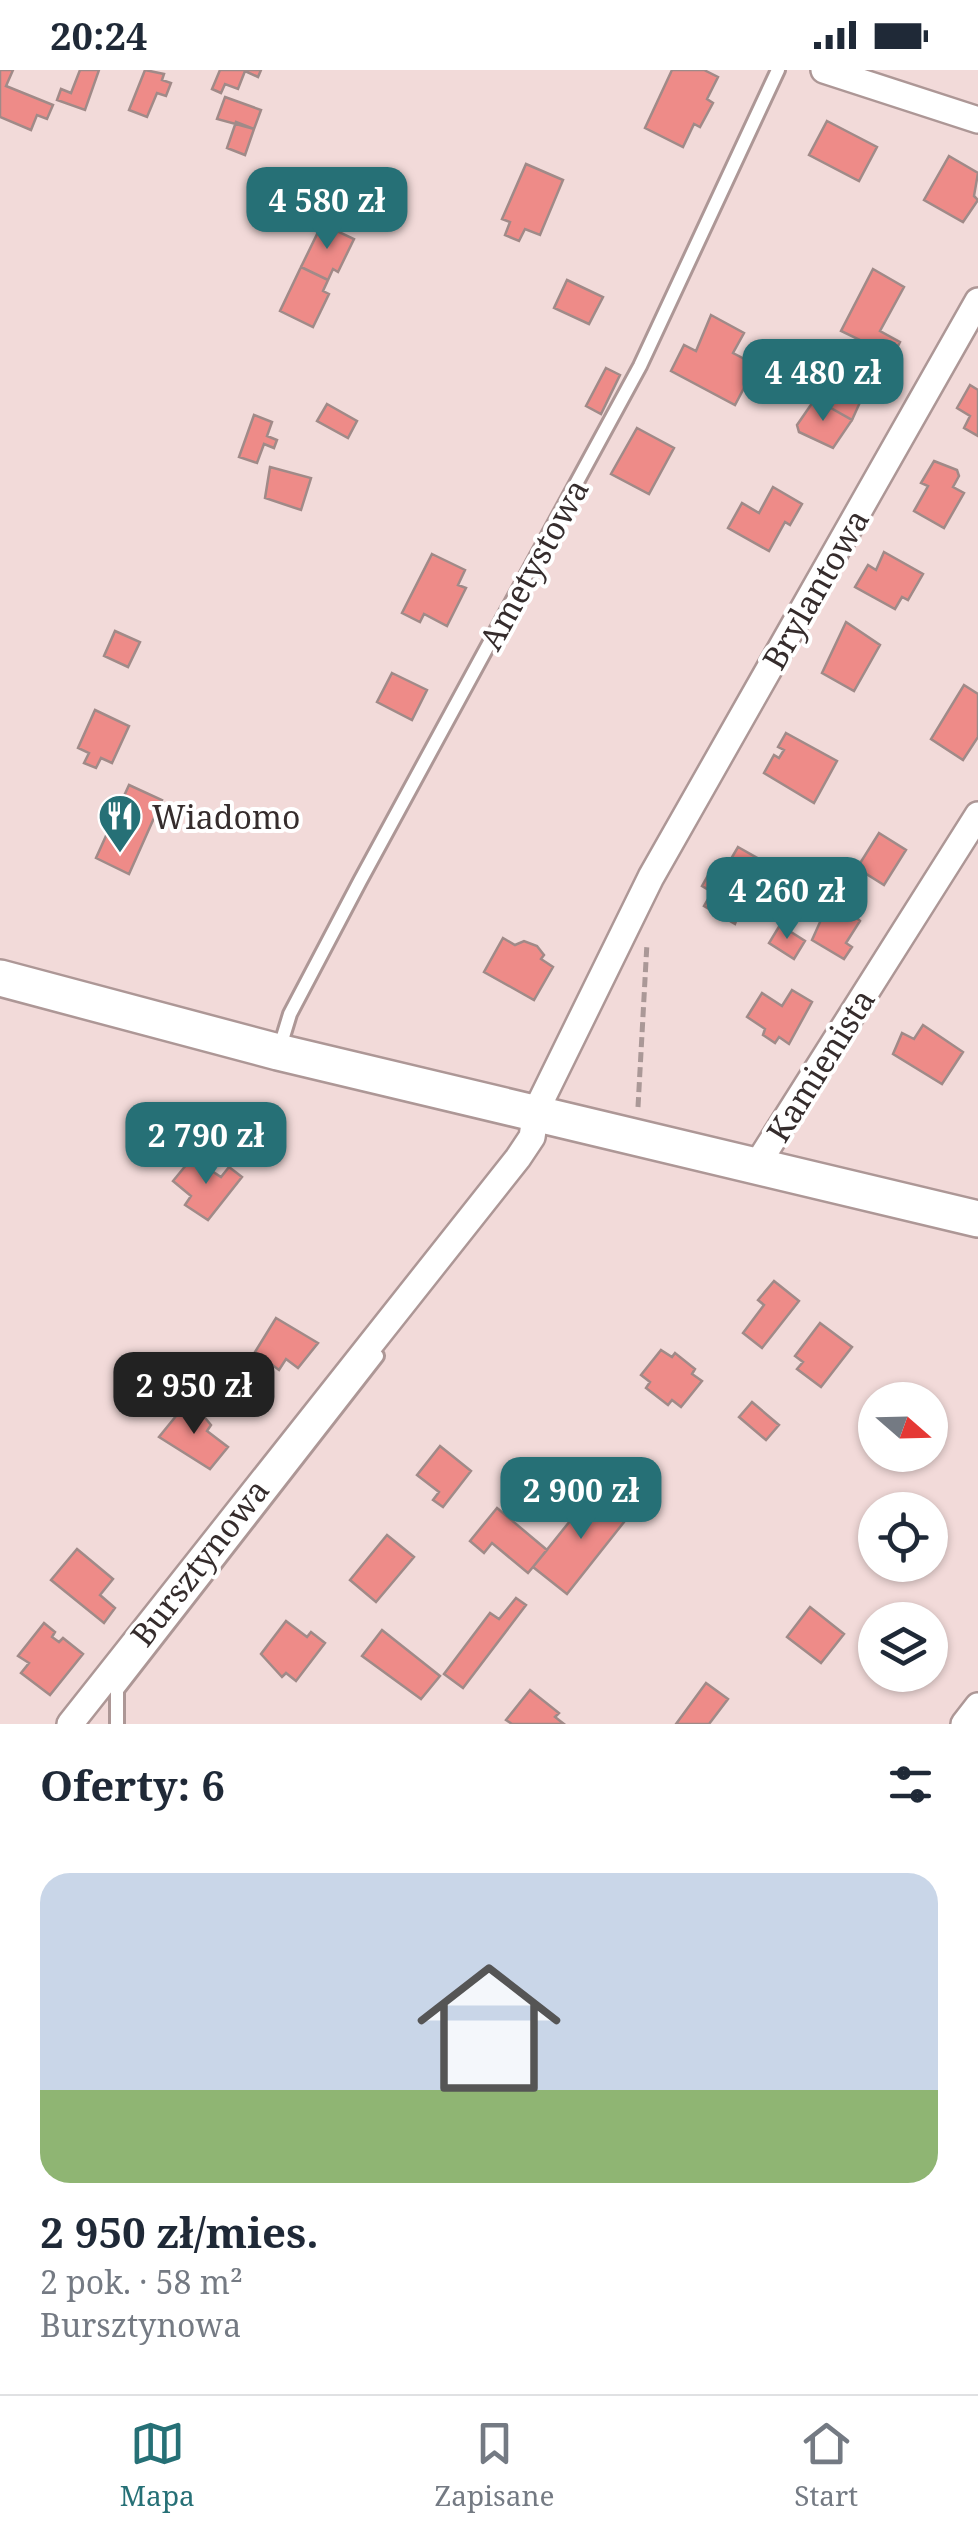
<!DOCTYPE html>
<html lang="pl">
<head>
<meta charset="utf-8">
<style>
  :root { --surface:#fff; --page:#f6f6f7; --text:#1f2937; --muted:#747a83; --line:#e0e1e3; --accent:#267076 }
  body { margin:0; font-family:"Noto Serif",serif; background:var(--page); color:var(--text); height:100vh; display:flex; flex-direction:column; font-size:38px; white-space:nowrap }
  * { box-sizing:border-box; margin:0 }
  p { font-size:32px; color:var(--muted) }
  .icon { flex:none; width:55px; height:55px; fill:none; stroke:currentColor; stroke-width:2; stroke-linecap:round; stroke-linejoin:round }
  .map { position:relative; height:1654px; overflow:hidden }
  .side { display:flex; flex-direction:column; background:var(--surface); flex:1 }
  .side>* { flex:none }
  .needle { width:65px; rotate:110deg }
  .buttons { position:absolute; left:858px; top:1312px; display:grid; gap:20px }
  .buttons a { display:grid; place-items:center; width:90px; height:90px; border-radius:50%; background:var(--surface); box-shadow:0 2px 8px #0004; font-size:50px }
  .price { position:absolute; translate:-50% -85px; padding:0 22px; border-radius:20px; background:var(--accent); color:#fff; font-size:32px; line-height:65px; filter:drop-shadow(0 2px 5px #0008) }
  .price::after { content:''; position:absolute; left:50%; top:60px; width:30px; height:22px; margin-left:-15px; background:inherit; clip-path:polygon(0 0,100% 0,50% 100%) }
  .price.active { background:#222; color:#fff }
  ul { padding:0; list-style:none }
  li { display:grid; align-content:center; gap:20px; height:530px; padding:0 40px }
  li+li { border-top:2px solid var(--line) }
  li span { display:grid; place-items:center; height:310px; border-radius:30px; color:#555 }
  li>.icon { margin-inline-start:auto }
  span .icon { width:180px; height:180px; fill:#fffc; stroke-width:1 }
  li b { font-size:42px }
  h2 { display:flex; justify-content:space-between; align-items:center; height:120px; padding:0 40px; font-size:42px }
  .status { display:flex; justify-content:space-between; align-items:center; height:70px; padding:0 50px; background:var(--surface); direction:ltr }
  .status svg { height:28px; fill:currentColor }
  .dock { display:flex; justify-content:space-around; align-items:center; height:140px; border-top:2px solid var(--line); background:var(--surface); font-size:28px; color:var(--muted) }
  .dock a { display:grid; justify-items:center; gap:5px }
  .dock .active { color:var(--accent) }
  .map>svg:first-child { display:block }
  .building { fill:#ee8b88; stroke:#a08a88; stroke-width:2.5 }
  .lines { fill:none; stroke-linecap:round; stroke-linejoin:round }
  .lane-casing { stroke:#ad9796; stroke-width:18 }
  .street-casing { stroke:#ad9796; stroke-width:30 }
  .secondary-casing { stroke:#ad9796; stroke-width:40 }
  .path { stroke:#aa9897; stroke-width:5; stroke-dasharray:10 5; stroke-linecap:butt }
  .lane { stroke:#fff; stroke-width:12 }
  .street { stroke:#fff; stroke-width:25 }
  .secondary { stroke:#fff; stroke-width:35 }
  .labels { text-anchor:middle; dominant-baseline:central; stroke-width:8; stroke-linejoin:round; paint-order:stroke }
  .street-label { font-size:32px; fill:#352c2c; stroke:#fff }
  .poi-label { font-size:32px; fill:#352c2c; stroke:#fff; text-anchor:start }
</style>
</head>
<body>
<div class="status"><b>20:24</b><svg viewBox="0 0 49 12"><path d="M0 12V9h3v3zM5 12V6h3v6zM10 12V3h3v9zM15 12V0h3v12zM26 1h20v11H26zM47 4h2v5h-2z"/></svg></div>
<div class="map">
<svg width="978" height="1654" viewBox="0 0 978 1654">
  <rect width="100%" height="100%" fill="#f2dad9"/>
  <!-- building -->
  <path class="building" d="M0,0H13L6,16L53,35L47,49L37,45L31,60L0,47Z
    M80,0H99L85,40L57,30L61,19L71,23Z
    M145,0L164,4L162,10L171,13L166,26L157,23L147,47L129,40Z
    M220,0H261L258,7L245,1L238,19L225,14L221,23L212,19Z
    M672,0H704L718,7L707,29L713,33L700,57L694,54L683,77L645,58Z
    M225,27L261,40L254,59L217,49Z
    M827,51L877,77L859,111L809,85Z
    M236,52L254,59L245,85L227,78Z
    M949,86L978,103L974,126L978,130L963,152L924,130Z
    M526,94L563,110L540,165L525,159L519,171L505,165L510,152L502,149Z
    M322,154L354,169L338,202L333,199L328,210L301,197Z
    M301,197L328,210L323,221L329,224L313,257L280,241Z
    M873,199L904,217L880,261L900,272L893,286L841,261Z
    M567,210L603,227L589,254L554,238Z
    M711,245L744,263L733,283L756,295L735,335L671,301L684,275L696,281Z
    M606,298L620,305L601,344L586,336Z
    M836,299L866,319L852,350L815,329L829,300Z
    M970,315L978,320V366L964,358L970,346L957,338Z
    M815,329L852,350L833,378L799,362L797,355Z
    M327,334L357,351L348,368L317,351Z
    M254,345L272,352L267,366L277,370L274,378L264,374L257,393L239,387Z
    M637,358L674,378L649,424L611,404Z
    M934,391L957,400L959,406L953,417L964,423L944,458L914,441L928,416L921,413Z
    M270,397L311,408L301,440L265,428Z
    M773,417L802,434L790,455L785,452L769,481L728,458L742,433L759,443Z
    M884,482L923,504L908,530L902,527L895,539L855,517L868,495L876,500Z
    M432,484L465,500L458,515L466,518L447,556L424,544L420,552L402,543Z
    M846,552L880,575L854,621L822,603Z
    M115,561L140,572L128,597L104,586Z
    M392,603L427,620L412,650L377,632Z
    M964,615L978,624V667L963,690L931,669Z
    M95,640L129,656L112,693L101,688L96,698L84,693L89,683L78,678Z
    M786,663L837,691L814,733L764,703L774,685L779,688L784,680L778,677Z
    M129,715L162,730L129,804L96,788Z
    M879,763L906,780L884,815L857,798Z
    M738,777L768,794L755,818L749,815L735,854L704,836L712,822L702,816L711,800L721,806Z
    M829,832L849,840L860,851L846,873L852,877L844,889L812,870Z
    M780,855L805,871L794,889L769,873Z
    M503,868L515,875L524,871L537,876L544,885L541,889L553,897L534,930L484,902Z
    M792,920L812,932L789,974L779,967L775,973L763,965L765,959L747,947L762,923L782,936Z
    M923,955L963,982L942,1014L893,984L902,963L914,969Z
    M192,1088L221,1107L229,1097L242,1107L208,1150L185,1135L191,1126L173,1111Z
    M774,1211L799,1231L762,1278L743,1263L764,1235L758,1230Z
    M276,1248L318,1273L298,1298L286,1289L279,1300L255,1282Z
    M820,1253L852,1277L821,1317L797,1299L803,1292L795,1286Z
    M661,1280L672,1287L675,1283L695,1299L692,1304L702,1311L681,1337L672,1330L668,1335L646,1318L650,1312L641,1305Z
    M752,1332L779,1355L766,1370L739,1347Z
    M185,1335L201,1343L211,1355L207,1361L228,1377L210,1399L159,1367Z
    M440,1376L471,1401L443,1437L433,1430L439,1422L417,1405Z
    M595,1420L628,1447L567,1524L533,1497Z
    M497,1438L547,1480L528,1503L492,1473L484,1483L470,1471Z
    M387,1465L414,1487L376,1532L350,1510Z
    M77,1479L113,1509L100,1525L115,1538L104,1553L51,1510Z
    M516,1528L526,1535L463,1618L444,1604L490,1543L499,1549Z
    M810,1537L844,1564L821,1593L787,1567Z
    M286,1551L307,1567L311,1562L325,1573L296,1611L286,1603L282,1607L261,1584Z
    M44,1553L55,1562L52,1567L59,1572L63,1568L83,1584L50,1625L21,1603L29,1593L18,1586Z
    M382,1560L440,1606L421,1629L362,1586Z
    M706,1613L728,1629L709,1654H676Z
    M530,1620L559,1643L555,1647L564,1654H512L506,1650Z"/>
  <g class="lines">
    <defs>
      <path id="lane" d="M279,980L290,944L360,811L640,296L778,0
        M117,1654V1620L377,1286"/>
      <path id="street" d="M824,0L978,50
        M758,1093L978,745
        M70,1654L518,1088L532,1067L536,1041L651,807L978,231
        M964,1654L978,1636"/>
      <path id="secondary" d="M0,908L278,982L978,1149"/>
    </defs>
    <!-- lane casing -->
    <use href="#lane" class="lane-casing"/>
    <!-- street casing -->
    <use href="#street" class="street-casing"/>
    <!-- secondary casing -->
    <use href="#secondary" class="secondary-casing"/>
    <!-- path -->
    <path class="path" d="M638,1037L647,873"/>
    <!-- lane -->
    <use href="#lane" class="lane"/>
    <!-- street -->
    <use href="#street" class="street"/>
    <!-- secondary -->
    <use href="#secondary" class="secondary"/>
  </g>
  <!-- icons -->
  <defs>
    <symbol id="restaurant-pin" viewBox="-11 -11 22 30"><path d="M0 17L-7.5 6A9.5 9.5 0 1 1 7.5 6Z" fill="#267076" stroke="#fff"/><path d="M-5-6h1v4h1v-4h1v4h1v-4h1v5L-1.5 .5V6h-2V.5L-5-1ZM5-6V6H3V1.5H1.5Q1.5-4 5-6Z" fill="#fff"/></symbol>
  </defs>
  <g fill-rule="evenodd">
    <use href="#restaurant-pin" x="95" y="721" width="50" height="68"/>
  </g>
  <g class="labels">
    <!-- street labels -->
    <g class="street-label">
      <text transform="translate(533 494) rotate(-61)">Ametystowa</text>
      <text transform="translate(815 519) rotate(-60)">Brylantowa</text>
      <text transform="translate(820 995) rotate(-58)">Kamienista</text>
      <text transform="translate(199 1492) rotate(-52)">Bursztynowa</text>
    </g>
    <!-- poi labels -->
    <g class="poi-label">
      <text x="152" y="746">Wiadomo</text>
    </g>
  </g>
</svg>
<div class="buttons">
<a><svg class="needle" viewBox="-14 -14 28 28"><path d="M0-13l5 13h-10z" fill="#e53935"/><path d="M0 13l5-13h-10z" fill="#747a83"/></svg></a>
<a><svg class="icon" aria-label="locate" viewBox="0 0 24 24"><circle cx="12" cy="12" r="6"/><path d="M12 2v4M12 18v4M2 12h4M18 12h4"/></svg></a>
<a><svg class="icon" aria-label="layers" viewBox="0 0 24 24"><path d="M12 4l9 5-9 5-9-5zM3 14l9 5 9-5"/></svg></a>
</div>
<b class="price" style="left:327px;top:182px">4 580 zł</b>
<b class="price" style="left:823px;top:354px">4 480 zł</b>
<b class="price" style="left:787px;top:872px">4 260 zł</b>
<b class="price" style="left:206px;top:1117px">2 790 zł</b>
<b class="price active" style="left:194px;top:1367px">2 950 zł</b>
<b class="price" style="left:581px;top:1472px">2 900 zł</b>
</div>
<section class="side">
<h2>Oferty: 6<svg class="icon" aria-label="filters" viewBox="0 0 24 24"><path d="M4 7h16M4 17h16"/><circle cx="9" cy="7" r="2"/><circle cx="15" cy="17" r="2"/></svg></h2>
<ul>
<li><span style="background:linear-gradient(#c9d6e8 70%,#8fb573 0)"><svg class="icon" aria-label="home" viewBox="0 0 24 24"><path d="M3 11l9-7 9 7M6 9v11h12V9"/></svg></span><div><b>2 950 zł/mies.</b><p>2 pok. · 58 m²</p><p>Bursztynowa</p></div></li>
</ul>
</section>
<nav class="dock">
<a class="active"><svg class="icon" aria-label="map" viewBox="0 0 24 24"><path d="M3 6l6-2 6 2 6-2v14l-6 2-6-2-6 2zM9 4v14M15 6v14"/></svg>Mapa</a>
<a><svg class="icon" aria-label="saved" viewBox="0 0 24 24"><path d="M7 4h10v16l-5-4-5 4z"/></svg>Zapisane</a>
<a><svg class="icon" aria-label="home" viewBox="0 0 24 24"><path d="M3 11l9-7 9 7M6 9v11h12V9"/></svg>Start</a>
</nav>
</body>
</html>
